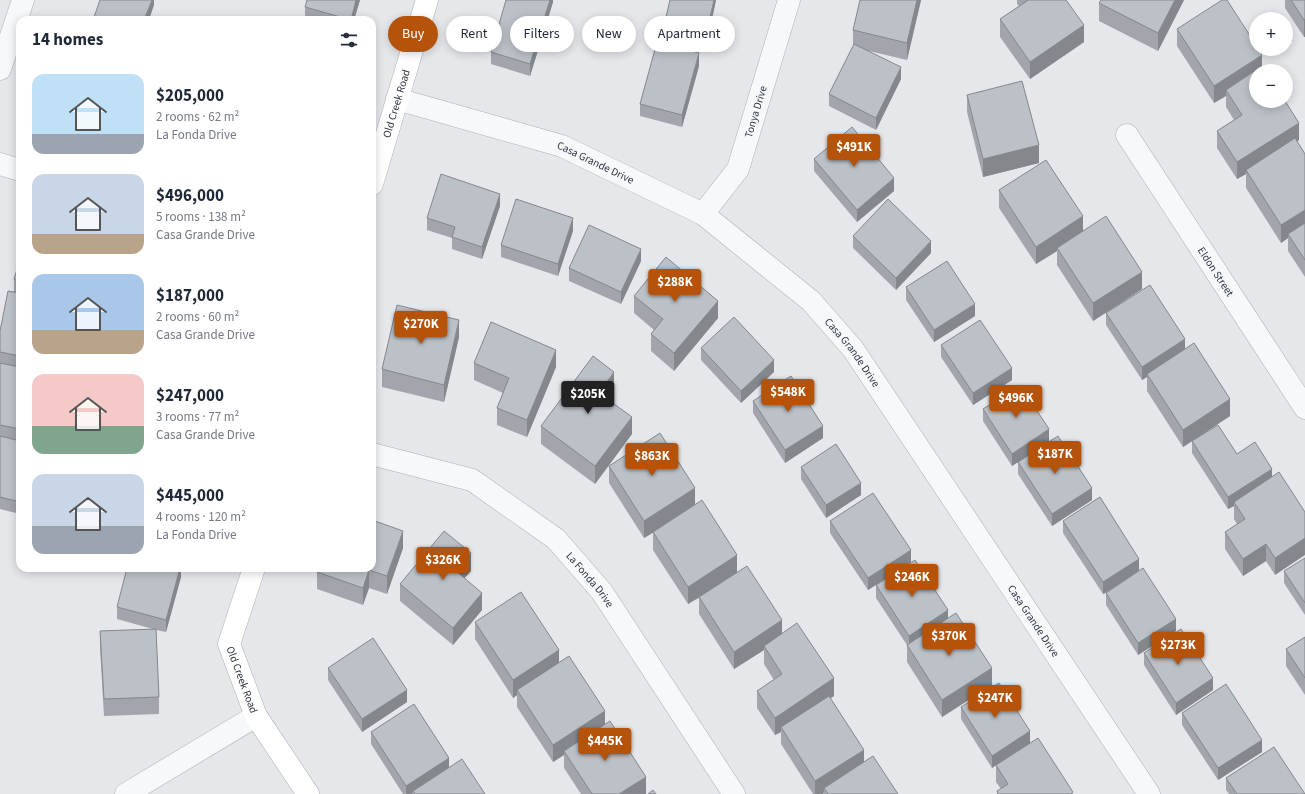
<!DOCTYPE html>
<html lang="en">
<head>
<meta charset="utf-8">
<style>
  :root { --surface:#fff; --page:#f6f6f7; --text:#1f2937; --muted:#747a83; --accent:#b45309 }
  body { margin:0; font-family:"Source Sans 3",sans-serif; background:var(--page); color:var(--text); height:100vh; display:flex; flex-direction:column; font-size:15px; white-space:nowrap }
  * { box-sizing:border-box; margin:0 }
  p { font-size:13px; color:var(--muted) }
  .icon { flex:none; width:22px; height:22px; fill:none; stroke:currentColor; stroke-width:2; stroke-linecap:round; stroke-linejoin:round }
  .map { position:relative; flex:1; overflow:hidden }
  .panel { position:absolute; left:16px; top:16px; width:360px; height:556px; display:flex; flex-direction:column; background:var(--surface); border-radius:12px; box-shadow:0 2px 10px #0003 }
  .panel>* { flex:none }
  .hud { position:absolute; left:388px; top:16px; width:380px; height:36px; display:flex; gap:8px }
  .buttons { position:absolute; left:1249px; top:12px; display:grid; gap:8px }
  .buttons a { display:grid; place-items:center; width:44px; height:44px; border-radius:50%; background:var(--surface); box-shadow:0 2px 10px #0003; font-size:20px }
  .price { position:absolute; translate:-50% -34px; padding:0 9px; border-radius:4px; background:var(--accent); color:#fff; font-size:13px; line-height:26px; filter:drop-shadow(0 1px 2px #0008) }
  .price::after { content:''; position:absolute; left:50%; top:24px; width:12px; height:9px; margin-left:-6px; background:inherit; clip-path:polygon(0 0,100% 0,50% 100%) }
  .price.selected { background:#222; color:#fff }
  ul { padding:0; list-style:none }
  li { display:flex; align-items:center; gap:12px; height:100px; padding:0 16px }
  li span { display:grid; place-items:center; flex:none; width:112px; height:80px; border-radius:12px; color:#555 }
  li>.icon { margin-inline-start:auto }
  span .icon { width:48px; height:48px; fill:#fffc; stroke-width:1 }
  li b { font-size:17px }
  h2 { display:flex; justify-content:space-between; align-items:center; height:48px; padding:0 16px; font-size:17px }
  .chip { padding:0 14px; border-radius:18px; background:var(--surface); box-shadow:0 2px 10px #0003; font-size:14px; line-height:36px }
  .chip.selected { background:var(--accent); color:#fff }
  .map>svg:first-child { display:block }
  .lines { fill:none; stroke-linecap:round; stroke-linejoin:round }
  .street-casing { stroke:#aaaeb5; stroke-width:23 }
  .secondary-casing { stroke:#aaaeb5; stroke-width:23 }
  .street { stroke:#f7f8fa; stroke-width:22 }
  .secondary { stroke:#fff; stroke-width:22 }
  .wall { fill:#a2a6ac }
  .shaded-wall { fill:#84878c }
  .building { fill:#bcc1c8; stroke:#84878c }
  .labels { text-anchor:middle; dominant-baseline:central; stroke-width:3; stroke-linejoin:round; paint-order:stroke }
  .street-label { font-size:11px; fill:#2d3642; stroke:#f4f6f8 }
</style>
</head>
<body>
<div class="map">
<svg width="1305" height="794" viewBox="0 0 1305 794">
  <rect width="100%" height="100%" fill="#e5e7eb"/>
  <g class="lines">
    <defs>
      <g id="street">
        <path d="M0,69L23,0"/>
        <path id="s1" d="M397,99L562,146L703,214L811,301L853,349L1149,794"/>
        <path id="s2" d="M1127,135L1305,408"/>
        <path d="M0,164L20,170"/>
        <path id="s3" d="M703,214L738,169L789,0"/>
        <path id="s4" d="M372,454L472,480L556,539L602,592L734,794"/>
        <path d="M126,794L256,716"/>
      </g>
      <g id="secondary">
        <path id="s5" d="M372,184L427,0"/>
        <path id="s6" d="M254,568L229,644L256,716L308,794"/>
      </g>
    </defs>
    <!-- street casing -->
    <use href="#street" class="street-casing"/>
    <!-- secondary casing -->
    <use href="#secondary" class="secondary-casing"/>
    <!-- street -->
    <use href="#street" class="street"/>
    <!-- secondary -->
    <use href="#secondary" class="secondary"/>
  </g>
  <!-- wall -->
  <path class="wall" d="M360,0L354,20H299L305,19V7Z
    M553,0V2L530,76L491,64V52Z
    M670,0H716L705,52L663,42V30Z
    M921,0L907,60L869,51L901,79L876,130L829,106V94L853,46V30Z
    M1017,0H1066L1084,42L1030,79L1000,37V19L1019,6L1017,4Z
    M1184,0L1158,51L1099,21V3Z
    M1285,0H1305L1304,37L1285,8Z
    M1177,29L1299,140L1297,141L1305,154V277L1288,251V238L1281,243L1246,188V174L1237,179L1217,148V131L1234,120L1226,107V96L1214,103L1177,46Z
    M699,66L682,127L640,116V104Z
    M967,95L1039,163L983,177L967,112Z
    M814,159L894,191L857,222L814,171Z
    M999,190L1083,230L1142,289L1093,321L1057,265V251L1036,264L999,208Z
    M500,206L482,259L452,249V238L427,230V218Z
    M573,231L558,276L501,257V245Z
    M853,236L931,253L896,290L853,248Z
    M20,260V514L0,509V331L18,293L14,292V279Z
    M641,261L621,304L569,281V268Z
    M906,287L975,316L934,342L906,300Z
    M634,296L718,318L674,371L651,351V334L654,330L634,313Z
    M1106,313L1185,349L1230,416L1183,447L1147,391V377L1142,380L1106,325Z
    M459,337L444,402L382,387V369Z
    M941,345L1012,380L973,405L941,357Z
    M701,348L774,372L741,403L701,360Z
    M474,363L556,367L527,437L497,425V408L503,393L474,380Z
    M614,390L607,399L632,434L595,484L541,444V426Z
    M753,401L823,438L785,463L753,413Z
    M983,409L1049,442L1012,466L983,421Z
    M1192,441L1272,477L1279,472L1275,575L1266,561L1243,576L1225,549V532L1237,524L1234,519V506L1228,509L1192,453Z
    M1018,462L1092,500L1052,526L1018,474Z
    M609,466L695,505L737,572L782,633L834,696L830,698L864,763L898,794H824V793L822,794H813L781,744V732L775,735L757,708V691L774,680L764,664V650L734,669L699,614V598L688,604L653,550V533L644,538L609,483Z
    M801,467L861,495L826,518L801,479Z
    M830,521L911,562L868,590L830,533Z
    M1063,521L1139,571L1176,631L1138,655L1106,605V593L1103,594L1063,533Z
    M403,548L387,594L369,588L363,605L317,589V572Z
    M1305,558V615L1284,583V571Z
    M181,568V577L166,632L156,630L159,697V714L104,716L100,648V631L153,629L117,619V607Z
    M471,571L464,578L482,610L453,645L400,601V584Z
    M876,585L948,618L992,685L942,717L907,662V645L876,598Z
    M475,622L559,663L605,724L646,794H581L564,768V755L553,762L517,707V695L513,698L475,639Z
    M1305,637V695L1286,666V649Z
    M1144,653L1213,690L1176,715L1144,665Z
    M328,668L407,702L362,732L328,680Z
    M961,707L1030,743L1073,794H997V791L1001,789L996,782V765L992,768L961,719Z
    M1182,713L1262,752L1218,780L1182,725Z
    M371,732L449,767L485,794H403L371,744Z
    M1226,778L1305,794H1229L1226,790Z"/>
  <!-- shaded-wall -->
  <path class="shaded-wall" d="M152,0H154V5L149,20H144Z
    M356,0H360L354,20H351Z
    M550,0H553V2L530,76V64Z
    M714,0H716L705,52V40Z
    M917,0H921L907,60V43Z
    M1175,0H1184L1158,51V33Z
    M1305,19V37H1304V20Z
    M1084,25V42L1030,79V62Z
    M699,53V66L682,127V115Z
    M1262,55V71L1226,90V96L1214,103V86Z
    M901,67V79L876,130V118Z
    M1299,123V140L1247,173L1246,170V174L1237,179V162Z
    M1039,145V163L983,177V159Z
    M894,178V191L857,222V210Z
    M500,194V206L482,259V247Z
    M1305,210V227L1288,234V238L1281,243V225Z
    M1083,216V234L1057,248V251L1036,264V247Z
    M573,218V231L558,276V264Z
    M931,241V253L896,290V278Z
    M641,249V261L621,304V292Z
    M1142,272V289L1093,321V303Z
    M718,301V318L674,371V353Z
    M975,304V316L934,342V330Z
    M459,320V337L444,402V385Z
    M1185,339V351L1147,374V377L1142,380V367Z
    M556,350V367L527,437V420Z
    M774,360V372L741,403V391Z
    M1012,368V380L973,405V393Z
    M614,372V390L599,410V393Z
    M1230,399V416L1183,447V430Z
    M632,417V434L595,484V466Z
    M823,426V438L785,463V450Z
    M1049,429V442L1012,466V454Z
    M1272,469V481L1234,502V506L1228,509V497Z
    M861,483V495L826,518V505Z
    M695,488V505L644,538V521Z
    M1092,488V500L1052,526V514Z
    M403,531V548L387,594V576Z
    M1305,538V555L1275,575V558Z
    M1266,544V561L1243,576V559Z
    M911,550V562L868,590V578Z
    M471,553V571L456,588V571Z
    M737,555V573L688,604V587Z
    M1139,559V571L1103,594V582Z
    M180,568H181V577L166,632V620Z
    M369,570V588L363,605V588Z
    M482,593V610L453,645V628Z
    M948,610V623L909,648V636Z
    M1176,619V631L1138,655V643Z
    M782,620V638L764,646V650L734,669V652Z
    M559,650V668L517,690V695L513,698V680Z
    M992,668V685L942,717V700Z
    M834,678V696L783,730L781,727V732L775,735V718Z
    M1213,678V690L1176,715V703Z
    M407,690V702L362,732V719Z
    M605,711V728L564,751V755L553,762V745Z
    M1030,731V743L992,768V756Z
    M1262,740V752L1218,780V768Z
    M864,750V767L824,788V793L822,794H815V781Z
    M449,758V770L413,791L412,794H406V786Z
    M646,777V794H619Z"/>
  <!-- building -->
  <path class="building" d="M100,0H152L144,20H93Z
    M307,0H356L351,20L305,7Z
    M506,0H550L530,64L491,52Z
    M670,0H714L705,40L663,30Z
    M860,0H917L907,43L853,30Z
    M1027,0H1066L1084,25L1030,62L1000,19L1027,1Z
    M1101,0H1175L1158,33L1099,3Z
    M1222,0H1227L1256,45V49H1258L1262,55L1214,86L1177,29Z
    M1291,0H1305V19L1304,20Z
    M300,17L309,20H299Z
    M657,42L699,53L682,115L640,104Z
    M854,44L901,67L876,118L829,94Z
    M1262,66L1266,71H1256V101H1285L1299,123L1237,162L1217,131L1242,115L1226,90Z
    M1022,81L1039,145L983,159L967,95Z
    M852,127L894,178L857,210L814,159Z
    M1295,138L1305,154V210L1281,225L1246,170Z
    M1046,160L1083,216L1036,247L999,190Z
    M441,174L500,194L482,247L452,237L455,227L427,218Z
    M516,199L573,218L558,264L501,245Z
    M888,199L931,241L896,278L853,236Z
    M1106,216L1142,272L1093,303L1057,248Z
    M1305,223V260L1288,234Z
    M589,225L641,249L621,292L569,268Z
    M666,257L718,301L674,353L651,334L663,319L634,296Z
    M20,260V282L14,279Z
    M947,261L975,304L934,330L906,287Z
    M1150,285L1185,339L1142,367L1106,313Z
    M8,291L20,293V356L0,352V331Z
    M397,305L459,320L444,385L382,369Z
    M734,317L774,360L741,391L701,348Z
    M980,320L1012,368L973,393L941,345Z
    M491,322L556,350L527,420L497,408L509,378L474,363Z
    M1194,343L1230,399L1183,430L1147,374Z
    M593,356L614,372L599,393L632,417L595,466L541,426Z
    M0,363L20,367V429L0,425Z
    M791,376L823,426L785,450L753,401Z
    M1020,385L1049,429L1012,454L983,409Z
    M1218,425L1237,454L1255,442L1272,469L1228,497L1192,441Z
    M660,433L695,488L644,521L609,466Z
    M0,436L20,441V502L0,497Z
    M1058,436L1092,488L1052,514L1018,462Z
    M836,444L861,483L826,505L801,467Z
    M1279,472L1305,512V538L1275,558L1266,544L1243,559L1225,532L1245,519L1234,502Z
    M873,493L911,550L868,578L830,521Z
    M1100,497L1139,559L1103,582L1063,521Z
    M702,500L737,555L688,587L653,532Z
    M372,520L403,531L387,576L369,570L363,588L317,572L319,568H372Z
    M444,531L471,553L456,571L482,593L453,628L400,584Z
    M1305,558V603L1284,571Z
    M915,560L948,610L909,636L876,585Z
    M747,566L782,620L734,652L699,597Z
    M127,568H180L166,620L117,607Z
    M1143,568L1176,619L1138,643L1106,593Z
    M521,592L559,650L513,680L475,622Z
    M956,613L992,668L942,700L907,645Z
    M797,623L834,678L775,718L757,691L782,674L764,646Z
    M156,629L159,697L104,699L100,631Z
    M1181,629L1213,678L1176,703L1144,653Z
    M1305,637V678L1286,649Z
    M373,638L407,690L362,719L328,668Z
    M569,656L605,711L553,745L517,690Z
    M999,683L1030,731L992,756L961,707Z
    M1226,684L1262,740L1218,768L1182,713Z
    M829,696L864,750L815,781L781,727Z
    M414,704L449,758L406,786L371,732Z
    M610,721L646,777L619,794H592L564,751Z
    M1038,738L1073,792L1071,794H998L997,791L1008,784L996,765Z
    M1274,747L1305,794H1237L1226,778Z
    M873,756L898,794H828L824,788Z
    M462,759L485,794H415L413,791Z
    M653,790L656,794H648Z"/>
  <g class="labels">
    <!-- street labels -->
    <g class="street-label">
      <text stroke="none"><textPath href="#s5" startOffset="84">Old Creek Road</textPath></text>
      <text stroke="none"><textPath href="#s3" startOffset="117">Tonya Drive</textPath></text>
      <text stroke="none"><textPath href="#s1" startOffset="209">Casa Grande Drive</textPath></text>
      <text stroke="none"><textPath href="#s2" startOffset="163">Eldon Street</textPath></text>
      <text stroke="none"><textPath href="#s1" startOffset="533">Casa Grande Drive</textPath></text>
      <text stroke="none"><textPath href="#s4" startOffset="259">La Fonda Drive</textPath></text>
      <text stroke="none"><textPath href="#s1" startOffset="857">Casa Grande Drive</textPath></text>
      <text stroke="none"><textPath href="#s6" startOffset="118">Old Creek Road</textPath></text>
    </g>
  </g>
</svg>
<div class="buttons">
<a>+</a>
<a>−</a>
</div>
<b class="price" style="left:854px;top:168px">$491K</b>
<b class="price" style="left:675px;top:303px">$288K</b>
<b class="price" style="left:421px;top:345px">$270K</b>
<b class="price" style="left:788px;top:413px">$548K</b>
<b class="price selected" style="left:588px;top:415px">$205K</b>
<b class="price" style="left:1016px;top:419px">$496K</b>
<b class="price" style="left:1055px;top:475px">$187K</b>
<b class="price" style="left:652px;top:477px">$863K</b>
<b class="price" style="left:443px;top:581px">$326K</b>
<b class="price" style="left:912px;top:598px">$246K</b>
<b class="price" style="left:949px;top:657px">$370K</b>
<b class="price" style="left:1178px;top:666px">$273K</b>
<b class="price" style="left:995px;top:719px">$247K</b>
<b class="price" style="left:605px;top:762px">$445K</b>
<div class="hud">
<a class="chip selected">Buy</a>
<a class="chip">Rent</a>
<a class="chip">Filters</a>
<a class="chip">New</a>
<a class="chip">Apartment</a>
</div>
<section class="panel">
<h2>14 homes<svg class="icon" aria-label="filters" viewBox="0 0 24 24"><path d="M4 7h16M4 17h16"/><circle cx="9" cy="7" r="2"/><circle cx="15" cy="17" r="2"/></svg></h2>
<ul>
<li><span style="background:linear-gradient(#bfe0f5 75%,#9aa5b1 0)"><svg class="icon" aria-label="home" viewBox="0 0 24 24"><path d="M3 11l9-7 9 7M6 9v11h12V9"/></svg></span><div><b>$205,000</b><p>2 rooms · 62 m²</p><p>La Fonda Drive</p></div></li>
<li><span style="background:linear-gradient(#c9d6e8 75%,#b9a48a 0)"><svg class="icon" aria-label="home" viewBox="0 0 24 24"><path d="M3 11l9-7 9 7M6 9v11h12V9"/></svg></span><div><b>$496,000</b><p>5 rooms · 138 m²</p><p>Casa Grande Drive</p></div></li>
<li><span style="background:linear-gradient(#a9c7e8 70%,#b9a48a 0)"><svg class="icon" aria-label="home" viewBox="0 0 24 24"><path d="M3 11l9-7 9 7M6 9v11h12V9"/></svg></span><div><b>$187,000</b><p>2 rooms · 60 m²</p><p>Casa Grande Drive</p></div></li>
<li><span style="background:linear-gradient(#f6c9c9 65%,#7fa58c 0)"><svg class="icon" aria-label="home" viewBox="0 0 24 24"><path d="M3 11l9-7 9 7M6 9v11h12V9"/></svg></span><div><b>$247,000</b><p>3 rooms · 77 m²</p><p>Casa Grande Drive</p></div></li>
<li><span style="background:linear-gradient(#c9d6e8 65%,#9aa5b1 0)"><svg class="icon" aria-label="home" viewBox="0 0 24 24"><path d="M3 11l9-7 9 7M6 9v11h12V9"/></svg></span><div><b>$445,000</b><p>4 rooms · 120 m²</p><p>La Fonda Drive</p></div></li>
</ul>
</section>
</div>
</body>
</html>
